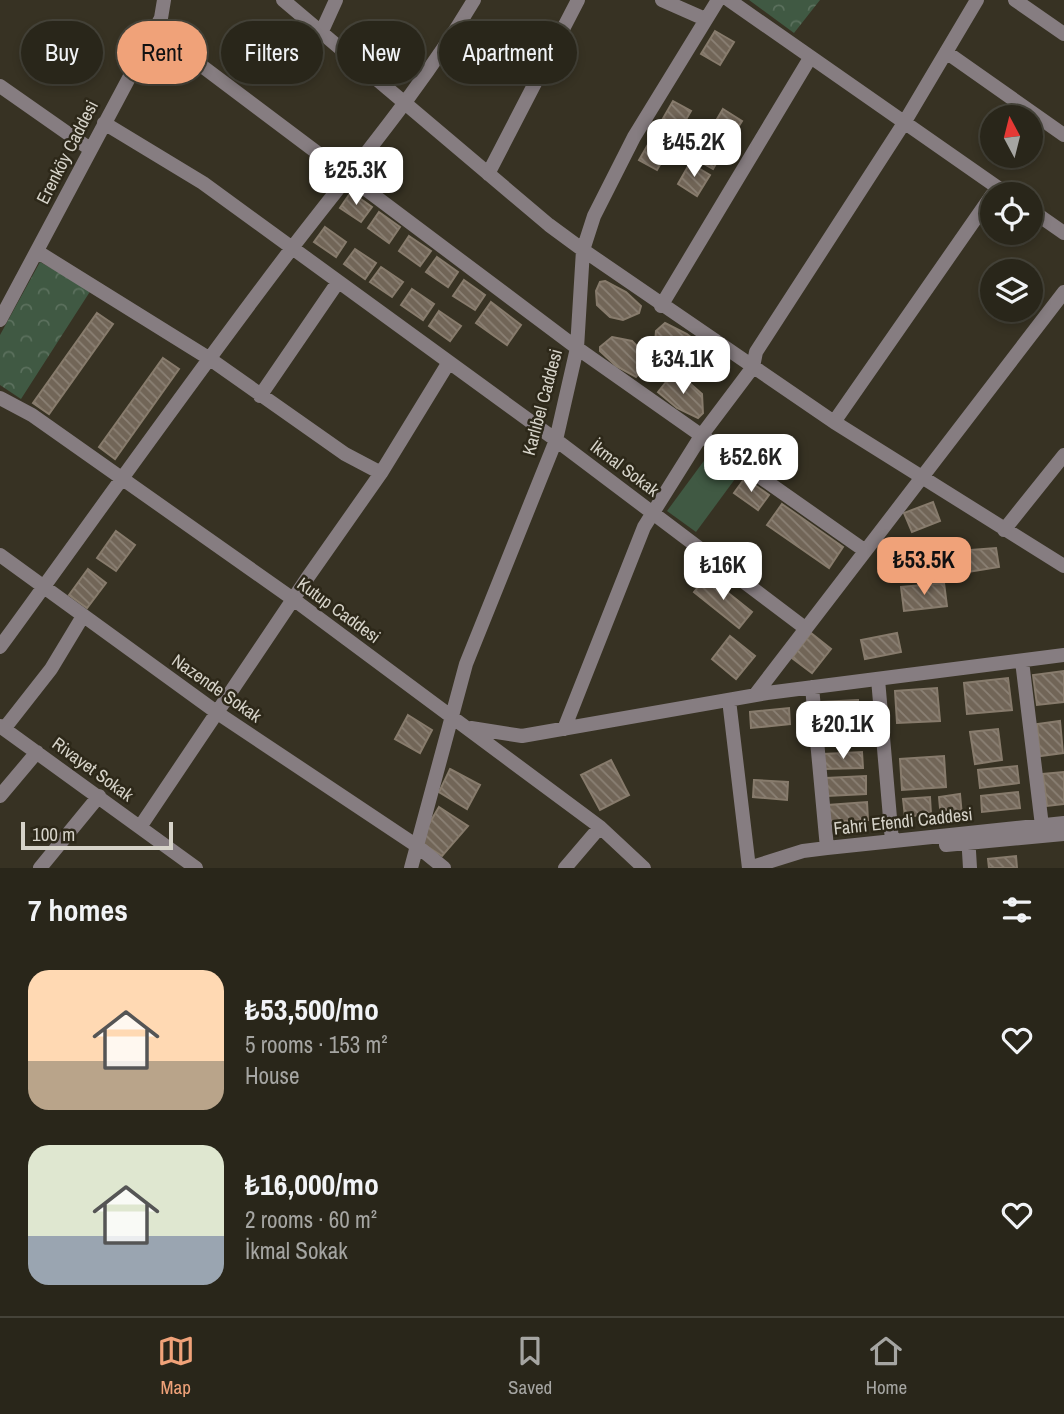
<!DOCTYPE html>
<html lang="en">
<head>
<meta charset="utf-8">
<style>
  :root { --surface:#29261a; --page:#312e23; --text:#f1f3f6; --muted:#a5a5a2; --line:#454339; --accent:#f0a279 }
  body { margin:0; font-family:"Archivo Narrow",sans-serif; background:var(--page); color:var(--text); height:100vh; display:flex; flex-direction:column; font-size:26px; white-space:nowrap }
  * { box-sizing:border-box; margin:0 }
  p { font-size:23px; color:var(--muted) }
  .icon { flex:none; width:38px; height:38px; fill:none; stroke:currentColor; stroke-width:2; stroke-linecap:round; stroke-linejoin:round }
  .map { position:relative; height:868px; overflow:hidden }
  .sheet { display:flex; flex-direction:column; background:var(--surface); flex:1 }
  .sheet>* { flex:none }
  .top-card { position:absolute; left:21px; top:21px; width:700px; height:63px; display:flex; gap:14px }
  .needle { width:46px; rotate:353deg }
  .controls { position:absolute; left:980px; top:105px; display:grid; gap:14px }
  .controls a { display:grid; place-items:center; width:63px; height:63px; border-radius:50%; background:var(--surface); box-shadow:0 4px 10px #0003,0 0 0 2px var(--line); font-size:35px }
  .scale { position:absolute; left:21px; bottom:18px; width:152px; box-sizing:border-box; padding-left:7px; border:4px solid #d6d3c9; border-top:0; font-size:19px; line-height:24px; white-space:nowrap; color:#d6d3c9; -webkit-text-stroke:5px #2d2819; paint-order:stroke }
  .price { position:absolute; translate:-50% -60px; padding:0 16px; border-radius:14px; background:#fff; color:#222; font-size:23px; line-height:46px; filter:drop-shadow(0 2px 4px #0008) }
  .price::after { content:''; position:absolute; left:50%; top:42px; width:21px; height:16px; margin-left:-10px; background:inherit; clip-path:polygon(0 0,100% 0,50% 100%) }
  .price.selected { background:var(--accent); color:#111 }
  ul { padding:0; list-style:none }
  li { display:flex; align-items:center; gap:21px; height:175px; padding:0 28px }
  li span { display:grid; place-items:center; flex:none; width:196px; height:140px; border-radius:21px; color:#555 }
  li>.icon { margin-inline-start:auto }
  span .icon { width:84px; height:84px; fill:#fffc; stroke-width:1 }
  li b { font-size:30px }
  h2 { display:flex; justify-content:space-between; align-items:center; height:84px; padding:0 28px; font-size:30px }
  .pill { padding:0 24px; border-radius:32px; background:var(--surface); box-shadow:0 4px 10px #0003,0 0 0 2px var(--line); font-size:24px; line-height:63px }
  .pill.selected { background:var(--accent); color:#111 }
  .menu { display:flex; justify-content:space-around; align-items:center; height:98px; border-top:2px solid var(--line); background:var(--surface); font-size:19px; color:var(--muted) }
  .menu a { display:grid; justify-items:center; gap:4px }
  .menu .selected { color:var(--accent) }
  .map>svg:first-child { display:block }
  .forest { fill:url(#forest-crowns) }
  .pitch { fill:#405943 }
  .building { fill:url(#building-back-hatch); stroke:#877b6c; stroke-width:2 }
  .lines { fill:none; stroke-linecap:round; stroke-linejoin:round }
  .minor { stroke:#867d81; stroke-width:14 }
  .labels { text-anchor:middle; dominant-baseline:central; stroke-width:5; stroke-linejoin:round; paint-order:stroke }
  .street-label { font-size:18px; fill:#d6d3c9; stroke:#2d2819 }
</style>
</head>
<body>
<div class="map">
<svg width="1064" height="868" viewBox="0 0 1064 868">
  <defs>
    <pattern id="forest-crowns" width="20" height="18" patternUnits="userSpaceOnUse" patternTransform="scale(1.75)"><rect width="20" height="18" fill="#405943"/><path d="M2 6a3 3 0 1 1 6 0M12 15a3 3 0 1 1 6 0" fill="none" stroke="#5b705d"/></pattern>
    <pattern id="building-back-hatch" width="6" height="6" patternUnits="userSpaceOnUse" patternTransform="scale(1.75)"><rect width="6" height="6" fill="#716557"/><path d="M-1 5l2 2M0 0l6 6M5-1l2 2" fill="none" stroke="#8b8175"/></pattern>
  </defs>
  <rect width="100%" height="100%" fill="#373223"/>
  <!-- forest -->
  <path class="forest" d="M749,0H820L794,33Z
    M40,262L91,290L21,399L0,385V335Z"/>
  <!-- pitch -->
  <path class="pitch" d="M706,458L735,479L696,532L667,511Z"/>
  <!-- building -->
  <path class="building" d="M715,31L734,42L720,65L701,54Z
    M673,101L691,111L657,170L639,160Z
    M723,109L742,121L729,142L710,131Z
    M706,137L725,148L713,169L693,158Z
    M690,163L710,175L697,196L678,184Z
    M351,192L372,207L361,222L340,208Z
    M379,212L400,227L389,243L368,228Z
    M325,227L346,242L336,257L314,242Z
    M409,236L431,251L420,266L399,251Z
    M355,249L376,263L365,279L344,264Z
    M437,257L458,272L448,287L426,272Z
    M381,267L403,282L392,297L370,282Z
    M464,280L485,295L475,310L453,296Z
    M605,281L626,292L641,306L639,313L623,320L610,317L597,305L596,291L600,282Z
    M412,289L434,304L423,320L401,305Z
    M491,302L521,325L507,345L476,323Z
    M439,311L461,326L450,341L429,326Z
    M97,313L113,324L49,414L33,403Z
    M665,323L687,334L702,346L699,354L677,362L662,355L655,343L656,331Z
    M612,337L632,341L638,347L641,371L636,377L616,366L600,351V347Z
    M163,358L179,369L115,459L99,447Z
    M675,378L685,379L702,394L703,413L698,418L677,408L658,392L666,382Z
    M745,478L769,495L758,510L734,493Z
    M933,502L940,521L912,532L904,513Z
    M782,504L843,547L829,568L767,525Z
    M116,531L135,545L116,571L97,558Z
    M996,548L999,567L961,573L958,551Z
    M88,569L106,583L87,608L69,595Z
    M707,576L752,612L739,628L694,592Z
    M944,583L947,606L904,611L901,587Z
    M811,633L831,649L812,673L792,658Z
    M897,633L901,652L865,659L861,640Z
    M730,636L755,656L736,679L712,659Z
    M1064,671V702L1037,705L1033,675Z
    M1008,678L1012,710L967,714L964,683Z
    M937,688L940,721L897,723L895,691Z
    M858,700L859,717L821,719L820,702Z
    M789,708L790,724L751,728L750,712Z
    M408,715L432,730L420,753L395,739Z
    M1060,721L1063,753L1040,756L1037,724Z
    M860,726L861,743L823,745L822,729Z
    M998,729L1002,760L975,764L970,732Z
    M862,752L863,768L824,769L823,754Z
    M944,756L946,787L902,790L900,759Z
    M611,760L629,795L600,810L581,775Z
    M1017,766L1019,783L980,788L978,770Z
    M450,769L480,785L467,809L439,792Z
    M1064,772V804L1047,806L1043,774Z
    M866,776V794L827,796L826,778Z
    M754,780L788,782L787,800L753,797Z
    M1018,792L1020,808L982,812L981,796Z
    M960,794L962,816L941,819L939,797Z
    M930,797L931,814L905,817L903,799Z
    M867,802L868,820L829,822L828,805Z
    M439,807L468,826L442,856L419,841Z
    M1016,856L1017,868H989L988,859Z"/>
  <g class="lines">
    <!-- minor -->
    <path class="minor" d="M283,0L549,225L583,250L834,422L1064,566
      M662,0L705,19
      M729,0L1007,194
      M1015,0L1064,34
      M154,30L577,348L864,550
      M321,33L336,0
      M946,52L1064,135
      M0,86L90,149
      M104,123L203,183L556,440L805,628
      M488,174L578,0
      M1031,210L1064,233
      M38,252L210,359L345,454L381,473
      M661,306L810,58
      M0,320L161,18L164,0
      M260,396L338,282
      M0,398L32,415L293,599L600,827L644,868
      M834,422L992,195
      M1004,530L1064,455
      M0,555L219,714L417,846L444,868
      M0,647C97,514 192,379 292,248C355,166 421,89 474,0
      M1022,661L1043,834
      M878,679L892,841
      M812,687L827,848
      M755,695L1064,292
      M729,700L749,868
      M0,726L196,868
      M471,728L522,736L767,693L1064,655
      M4,729L51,669L83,616
      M564,729L644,527L701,436L753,367L756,352L904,123L977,0
      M0,796L37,752
      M140,827L308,577L381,473L449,362
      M968,835L970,868
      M946,845L1064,834
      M40,868L99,796
      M411,868L466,664L556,440L577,348L583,250L594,216L634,137L718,0
      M565,868L600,827
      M749,868L803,851L827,848L1064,823"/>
  </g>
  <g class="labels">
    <!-- street labels -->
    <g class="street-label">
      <text transform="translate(67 152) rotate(-63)">Erenköy Caddesi</text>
      <text transform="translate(542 402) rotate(-75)">Karlıbel Caddesi</text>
      <text transform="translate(625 468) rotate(37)">İkmal Sokak</text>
      <text transform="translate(339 610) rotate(36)">Kutup Caddesi</text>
      <text transform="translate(217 688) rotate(35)">Nazende Sokak</text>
      <text transform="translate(93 769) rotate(36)">Rivayet Sokak</text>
      <text transform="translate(903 821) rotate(-6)">Fahri Efendi Caddesi</text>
    </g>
  </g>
</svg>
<div class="controls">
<a><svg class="needle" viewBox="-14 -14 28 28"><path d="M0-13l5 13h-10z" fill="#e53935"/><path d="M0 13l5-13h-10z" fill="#a5a5a2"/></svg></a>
<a><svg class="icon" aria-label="locate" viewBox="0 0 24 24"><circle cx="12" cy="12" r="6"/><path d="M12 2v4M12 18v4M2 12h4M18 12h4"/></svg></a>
<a><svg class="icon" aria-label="layers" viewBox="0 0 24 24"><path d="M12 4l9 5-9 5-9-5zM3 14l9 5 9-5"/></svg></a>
</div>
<div class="scale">100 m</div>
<b class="price" style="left:694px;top:179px">₺45.2K</b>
<b class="price" style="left:356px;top:207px">₺25.3K</b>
<b class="price" style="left:683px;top:396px">₺34.1K</b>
<b class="price" style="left:751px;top:494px">₺52.6K</b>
<b class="price selected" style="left:924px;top:597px">₺53.5K</b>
<b class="price" style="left:723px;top:602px">₺16K</b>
<b class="price" style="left:843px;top:761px">₺20.1K</b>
<div class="top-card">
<a class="pill">Buy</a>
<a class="pill selected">Rent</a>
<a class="pill">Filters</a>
<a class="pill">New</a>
<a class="pill">Apartment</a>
</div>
</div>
<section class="sheet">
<h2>7 homes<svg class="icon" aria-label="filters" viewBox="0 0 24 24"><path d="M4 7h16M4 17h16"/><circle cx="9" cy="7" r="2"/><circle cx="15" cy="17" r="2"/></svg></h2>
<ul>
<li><span style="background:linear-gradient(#ffd9b3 65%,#b9a48a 0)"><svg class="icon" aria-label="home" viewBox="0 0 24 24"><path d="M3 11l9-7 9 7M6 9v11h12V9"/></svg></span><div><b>₺53,500/mo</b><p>5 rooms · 153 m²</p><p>House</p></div><svg class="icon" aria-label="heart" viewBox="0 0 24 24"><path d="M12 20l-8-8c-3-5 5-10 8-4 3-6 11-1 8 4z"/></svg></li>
<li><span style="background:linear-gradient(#dfe7d0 65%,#9aa5b1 0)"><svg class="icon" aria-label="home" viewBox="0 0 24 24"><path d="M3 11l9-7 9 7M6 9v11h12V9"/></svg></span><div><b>₺16,000/mo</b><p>2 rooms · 60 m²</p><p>İkmal Sokak</p></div><svg class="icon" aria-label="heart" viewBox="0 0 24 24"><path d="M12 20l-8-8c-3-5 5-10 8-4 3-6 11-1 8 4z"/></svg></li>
</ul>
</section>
<nav class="menu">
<a class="selected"><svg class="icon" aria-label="map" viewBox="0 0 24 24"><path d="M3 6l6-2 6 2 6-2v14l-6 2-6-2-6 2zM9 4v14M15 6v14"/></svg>Map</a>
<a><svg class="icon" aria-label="saved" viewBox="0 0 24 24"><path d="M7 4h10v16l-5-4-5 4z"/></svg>Saved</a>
<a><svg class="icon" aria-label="home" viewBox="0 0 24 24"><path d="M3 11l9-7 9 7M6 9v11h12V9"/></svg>Home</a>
</nav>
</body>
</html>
